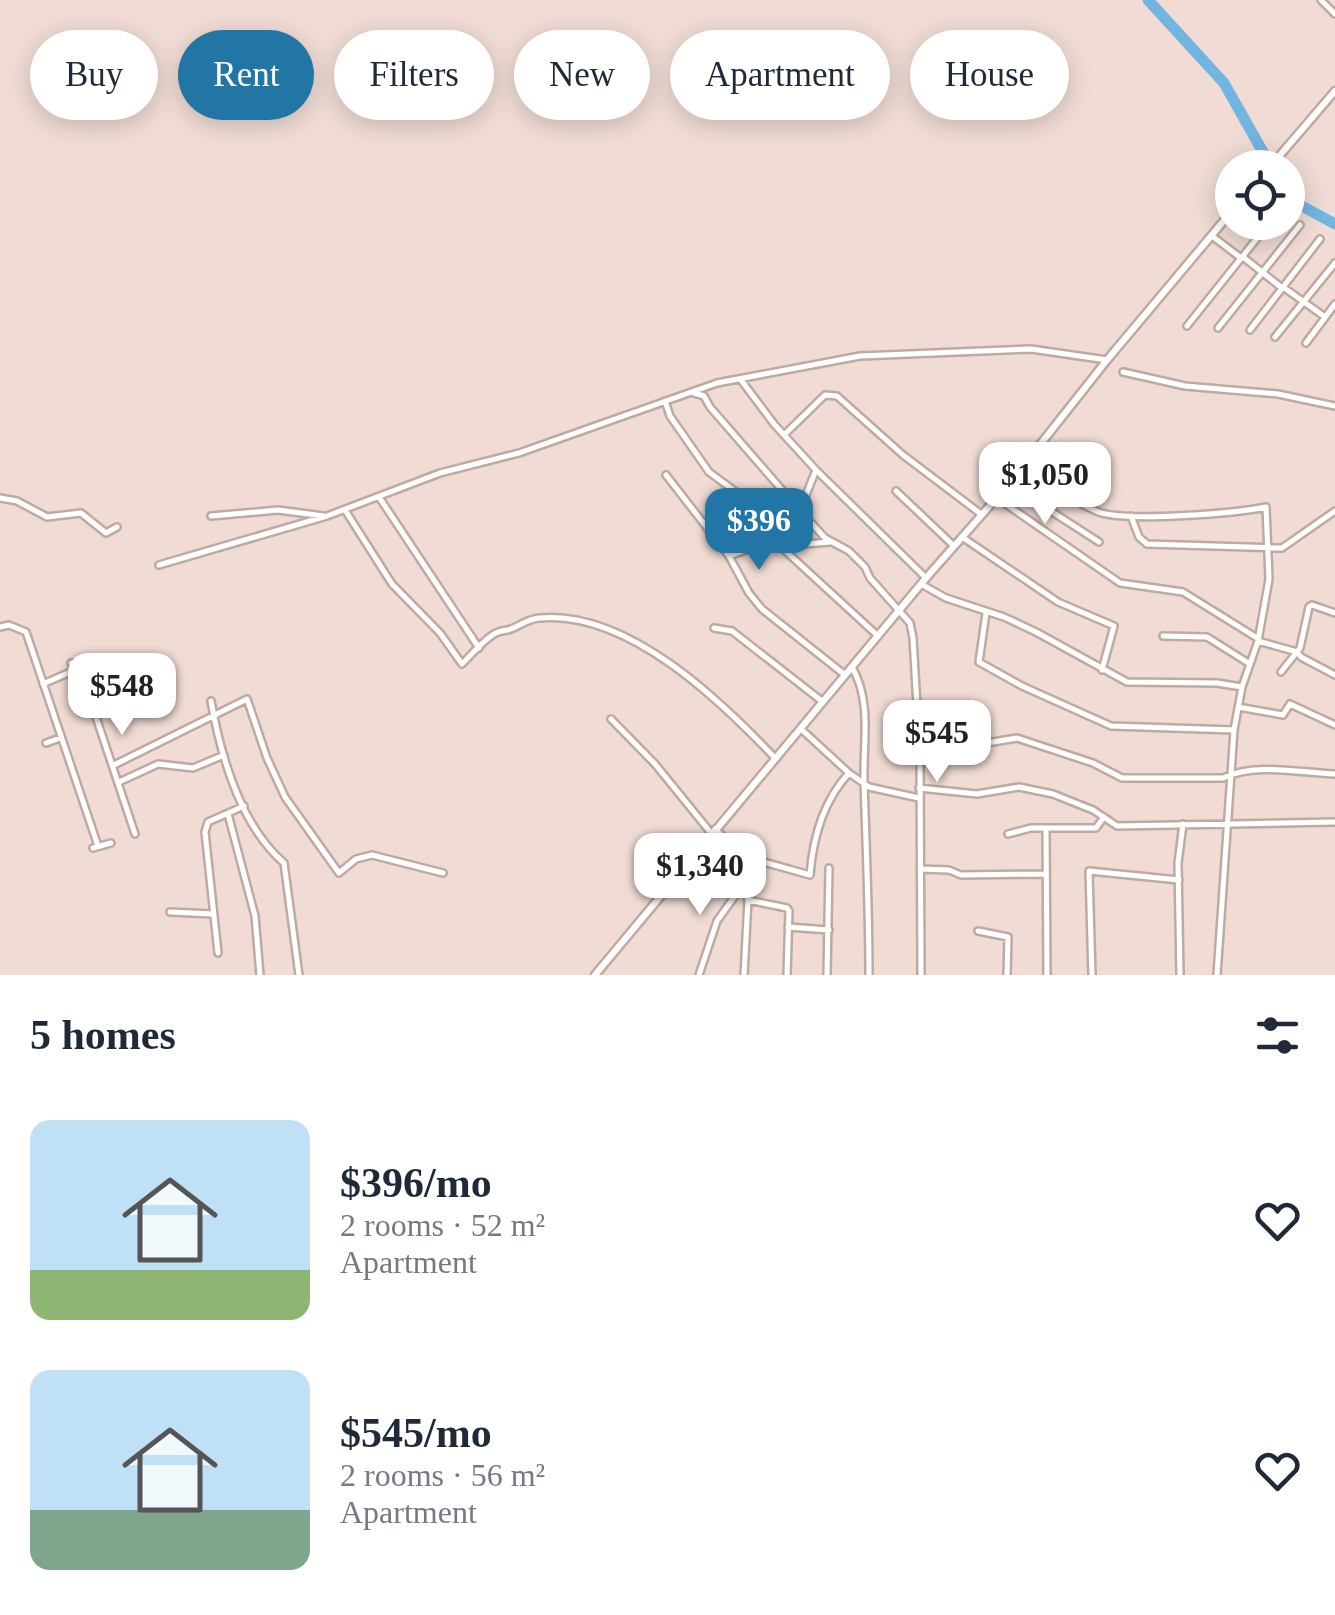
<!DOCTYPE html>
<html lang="en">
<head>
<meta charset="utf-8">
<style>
  :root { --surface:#fff; --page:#f2f2f3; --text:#1f2937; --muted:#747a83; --accent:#2176a6 }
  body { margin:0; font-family:"Times New Roman",serif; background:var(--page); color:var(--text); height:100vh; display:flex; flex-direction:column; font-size:38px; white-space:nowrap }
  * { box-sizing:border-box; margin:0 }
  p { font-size:32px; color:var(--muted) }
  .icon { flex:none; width:55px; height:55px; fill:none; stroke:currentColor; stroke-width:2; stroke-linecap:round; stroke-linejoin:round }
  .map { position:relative; height:975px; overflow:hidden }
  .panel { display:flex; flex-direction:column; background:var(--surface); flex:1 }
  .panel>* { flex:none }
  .banner { position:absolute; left:30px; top:30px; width:1275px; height:90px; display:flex; gap:20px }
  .controls { position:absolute; left:1215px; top:150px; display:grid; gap:20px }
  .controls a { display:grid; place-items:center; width:90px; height:90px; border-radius:50%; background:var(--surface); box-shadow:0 5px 25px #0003; font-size:50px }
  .price { position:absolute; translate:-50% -85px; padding:0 22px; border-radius:20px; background:#fff; color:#222; font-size:32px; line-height:65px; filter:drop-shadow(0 2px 5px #0008) }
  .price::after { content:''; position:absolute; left:50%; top:60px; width:30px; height:22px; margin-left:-15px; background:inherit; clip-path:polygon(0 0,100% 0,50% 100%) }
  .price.current { background:var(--accent); color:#fff }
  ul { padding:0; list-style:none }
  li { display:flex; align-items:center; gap:30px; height:250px; padding:0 30px }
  li span { display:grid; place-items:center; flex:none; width:280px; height:200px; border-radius:20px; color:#555 }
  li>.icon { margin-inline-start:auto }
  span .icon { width:120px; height:120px; fill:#fffc; stroke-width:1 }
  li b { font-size:42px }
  h2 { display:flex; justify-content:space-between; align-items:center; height:120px; padding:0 30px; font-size:42px }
  .tag { padding:0 35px; border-radius:45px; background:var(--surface); box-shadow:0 5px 25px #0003; font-size:35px; line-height:90px }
  .tag.current { background:var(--accent); color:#fff }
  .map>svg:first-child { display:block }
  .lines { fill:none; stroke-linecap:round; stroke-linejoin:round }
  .river { stroke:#72b5e1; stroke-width:11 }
  .minor-casing { stroke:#beaaa3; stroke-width:10 }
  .tertiary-casing { stroke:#beaaa3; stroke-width:11 }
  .minor { stroke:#fff; stroke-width:5 }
  .tertiary { stroke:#fff; stroke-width:6 }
</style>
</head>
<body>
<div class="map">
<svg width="1335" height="975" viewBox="0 0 1335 975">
  <rect width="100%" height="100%" fill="#f0dcd4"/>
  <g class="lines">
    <!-- river -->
    <path class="river" d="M1148,0L1224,83L1272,168
      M1288,190L1302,206L1335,224"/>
    <defs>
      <path id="minor" d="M1321,0L1335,14
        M1212,236L1241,258
        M1243,257L1282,288
        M1283,287L1325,317
        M1187,326L1270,222
        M1218,328L1300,225
        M1250,330L1320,239
        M1275,337L1335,263
        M1306,343L1335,304
        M1123,372L1185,386L1278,394L1335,406
        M741,380L774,424L816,470L802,505L804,515L825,538L849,551L865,567L870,578L910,623L913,638L920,757L921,975
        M694,393L704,396L710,407L802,513
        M665,401L670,416L709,472L736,492L780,546L830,542
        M784,435L825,395L837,396L903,455L981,514
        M1022,468C1046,482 1071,500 1096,511C1121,523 1237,513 1266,507L1269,579L1258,641L1242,687L1234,730L1217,975
        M816,470L926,578
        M666,475L729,556L749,593L762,609L845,675
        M1009,484L1099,542
        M896,491L954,546
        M379,497L479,648
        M0,498L17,501L47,517L81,513L106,533L117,527
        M997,498L1120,583L1183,592L1257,638
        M345,510L392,584L440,633L462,664C472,654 484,639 496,633C501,630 506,631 511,629C521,625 528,619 539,618C627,609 721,701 776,759
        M211,516L278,510L324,516
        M1131,516L1139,537L1147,544L1282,548L1335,511
        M962,537L1058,602L1114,626L1102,670
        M729,556L751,548L780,546L878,636
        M159,565L327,516L440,473L519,453L717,383L860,356L1031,349L1107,360
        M921,584L946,598L1004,617L1036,632L1127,682L1217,683L1242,687
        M986,613L979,662L1022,686L1111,726L1234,730
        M0,627L9,625L26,632L98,846
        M714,628L732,631L823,702
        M1163,636L1207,637L1250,664
        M1258,641L1297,652L1301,657L1335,675
        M71,663L86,687L135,834
        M852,667C872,702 863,742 864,781C866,846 869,910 869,975
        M1281,672L1300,648L1309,607L1312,605L1335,613
        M43,684L77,669
        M211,701C221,757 240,825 284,863L299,975
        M1238,707L1283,715L1290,704L1335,725
        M611,719L655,764L711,833
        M46,743L60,738
        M920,757L958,753L975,745L1017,738L1093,763L1122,778H1223C1256,762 1300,773 1335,774
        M114,765L247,699L267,758L285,797L339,873L356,859L372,855L443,873
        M849,773L869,787L919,798
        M119,782L158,764L193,768L224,755
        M919,788L977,794L1019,787L1053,794L1093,810L1117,826L1335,822
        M228,814L255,916L260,975
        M715,829L739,851L760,861L742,886L748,900L787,908L789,911L787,975
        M1046,829L1047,975
        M1008,834L1031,828H1096L1104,817
        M93,848L111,843
        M760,861L810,875C813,837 823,801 849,773L801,729
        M920,869L949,870L961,875L1045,874
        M170,912L213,914
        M788,927L829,930
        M978,931L1008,937L1007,975
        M218,953L205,832L208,822L244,806
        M699,975L717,921L742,886
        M744,975L748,900
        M827,975L829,868
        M1092,975L1089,871L1179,880
        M1180,975L1178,863L1183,824"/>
      <path id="tertiary" d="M1269,168L1335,91
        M595,975L926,578L1009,484L1107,360L1232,211"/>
    </defs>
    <!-- minor casing -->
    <use href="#minor" class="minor-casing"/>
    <!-- tertiary casing -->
    <use href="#tertiary" class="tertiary-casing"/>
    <!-- minor -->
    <use href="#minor" class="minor"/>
    <!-- tertiary -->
    <use href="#tertiary" class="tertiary"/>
  </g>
</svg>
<div class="controls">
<a><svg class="icon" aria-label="locate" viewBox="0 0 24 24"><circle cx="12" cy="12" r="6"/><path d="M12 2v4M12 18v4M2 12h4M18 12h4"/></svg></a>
</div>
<b class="price" style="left:1045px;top:527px">$1,050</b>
<b class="price current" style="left:759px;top:573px">$396</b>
<b class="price" style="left:122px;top:738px">$548</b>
<b class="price" style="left:937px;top:785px">$545</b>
<b class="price" style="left:700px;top:918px">$1,340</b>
<div class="banner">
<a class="tag">Buy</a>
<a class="tag current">Rent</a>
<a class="tag">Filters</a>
<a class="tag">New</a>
<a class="tag">Apartment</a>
<a class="tag">House</a>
</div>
</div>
<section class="panel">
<h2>5 homes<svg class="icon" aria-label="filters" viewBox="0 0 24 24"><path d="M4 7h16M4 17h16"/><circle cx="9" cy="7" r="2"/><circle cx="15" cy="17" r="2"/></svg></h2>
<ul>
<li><span style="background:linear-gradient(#bfe0f5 75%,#8fb573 0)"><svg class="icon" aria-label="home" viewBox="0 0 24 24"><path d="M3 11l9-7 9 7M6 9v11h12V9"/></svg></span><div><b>$396/mo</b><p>2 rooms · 52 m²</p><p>Apartment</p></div><svg class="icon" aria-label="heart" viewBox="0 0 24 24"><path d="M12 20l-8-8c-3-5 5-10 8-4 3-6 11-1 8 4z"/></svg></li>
<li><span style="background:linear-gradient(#bfe0f5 70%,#7fa58c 0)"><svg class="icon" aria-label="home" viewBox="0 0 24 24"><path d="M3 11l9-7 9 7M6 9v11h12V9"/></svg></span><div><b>$545/mo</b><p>2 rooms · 56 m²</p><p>Apartment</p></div><svg class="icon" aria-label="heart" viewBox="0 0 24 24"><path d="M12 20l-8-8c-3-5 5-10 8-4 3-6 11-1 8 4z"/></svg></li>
</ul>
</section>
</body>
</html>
